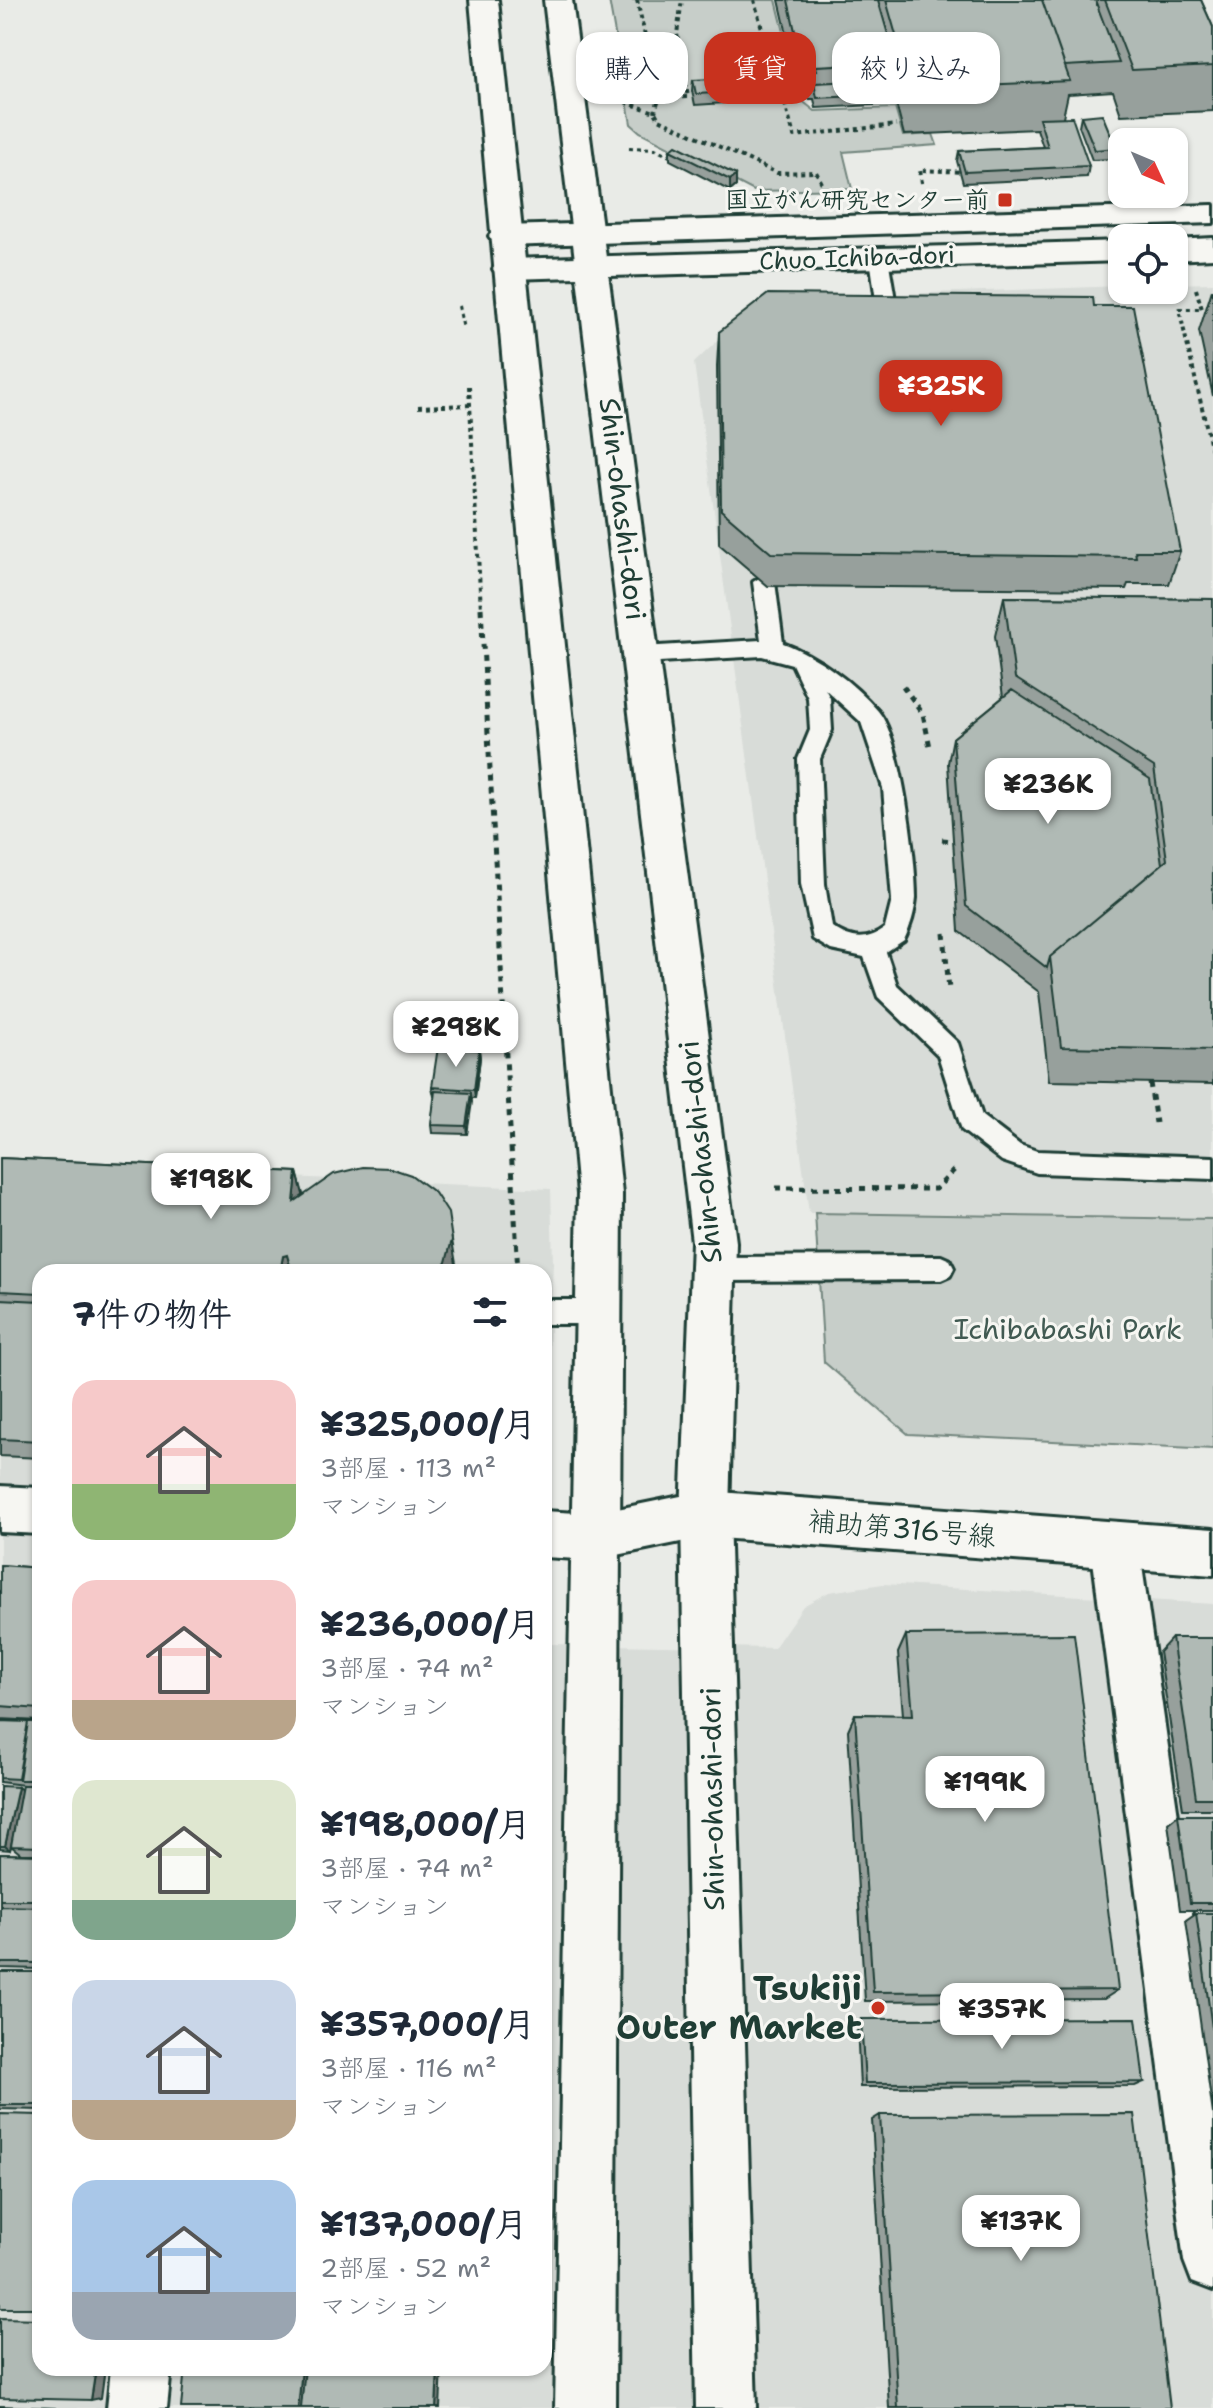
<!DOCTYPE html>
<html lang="ja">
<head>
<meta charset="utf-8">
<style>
  :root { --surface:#fff; --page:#f2f2f3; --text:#1f2937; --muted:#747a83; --accent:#c8321e }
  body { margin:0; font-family:"Shantell Sans","Klee One",sans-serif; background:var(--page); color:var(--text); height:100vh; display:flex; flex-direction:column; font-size:30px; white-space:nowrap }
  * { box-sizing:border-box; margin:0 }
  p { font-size:26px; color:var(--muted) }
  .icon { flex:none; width:44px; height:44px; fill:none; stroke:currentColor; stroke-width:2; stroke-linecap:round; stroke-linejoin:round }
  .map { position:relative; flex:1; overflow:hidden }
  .panel { position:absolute; left:32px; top:1264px; width:520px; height:1112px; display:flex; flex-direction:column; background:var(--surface); border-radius:24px; box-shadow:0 2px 6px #0004 }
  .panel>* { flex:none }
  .guide { position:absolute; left:576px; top:32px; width:516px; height:72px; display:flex; gap:16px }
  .needle { width:52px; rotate:134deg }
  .tools { position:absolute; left:1108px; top:128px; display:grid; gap:16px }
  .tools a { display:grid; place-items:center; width:80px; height:80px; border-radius:16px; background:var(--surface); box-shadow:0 2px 6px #0004; font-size:40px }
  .price { position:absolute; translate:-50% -68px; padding:0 18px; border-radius:16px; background:#fff; color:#222; font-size:26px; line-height:52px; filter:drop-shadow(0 2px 4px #0008) }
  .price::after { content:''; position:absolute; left:50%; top:48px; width:24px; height:18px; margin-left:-12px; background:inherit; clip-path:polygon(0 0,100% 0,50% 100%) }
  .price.active { background:var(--accent); color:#fff }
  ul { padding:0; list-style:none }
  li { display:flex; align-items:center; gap:24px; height:200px; padding:0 40px }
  li span { display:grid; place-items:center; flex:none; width:224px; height:160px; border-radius:24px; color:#555 }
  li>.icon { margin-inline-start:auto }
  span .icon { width:96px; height:96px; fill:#fffc; stroke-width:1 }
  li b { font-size:34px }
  h2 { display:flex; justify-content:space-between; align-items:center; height:96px; padding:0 40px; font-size:34px }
  .chip { padding:0 28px; border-radius:24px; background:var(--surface); box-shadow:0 2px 6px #0004; font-size:28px; line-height:72px }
  .chip.active { background:var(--accent); color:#fff }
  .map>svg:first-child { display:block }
  .built { fill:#d8dcd8 }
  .green { fill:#c7cec9; stroke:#73867e; stroke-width:2 }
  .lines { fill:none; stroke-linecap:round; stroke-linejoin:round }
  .lane-casing { stroke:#1f3d34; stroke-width:6 }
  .street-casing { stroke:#1f3d34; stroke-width:6 }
  .secondary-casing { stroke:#1f3d34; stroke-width:6 }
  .primary-casing { stroke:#1f3d34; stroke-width:6 }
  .path-far1 { stroke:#1f3d34; stroke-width:4; stroke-dasharray:4 4; stroke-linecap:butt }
  .path { stroke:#1f3d34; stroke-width:5; stroke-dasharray:6 6; stroke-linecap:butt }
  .lane { fill:#f6f6f2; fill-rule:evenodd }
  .street { fill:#f6f6f2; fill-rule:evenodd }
  .secondary { fill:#f6f6f2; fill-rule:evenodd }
  .primary { fill:#f6f6f2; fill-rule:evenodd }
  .wall { fill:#97a09c; stroke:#1f3d34; stroke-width:2 }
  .shaded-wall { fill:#7b827f; stroke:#1f3d34; stroke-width:2 }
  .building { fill:#b0bab5; stroke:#1f3d34; stroke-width:2 }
  .poi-dot { fill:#c8321e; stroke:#f6f6f2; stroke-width:3 }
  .labels { text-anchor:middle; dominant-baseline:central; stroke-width:6; stroke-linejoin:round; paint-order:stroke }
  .far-poi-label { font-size:24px; font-weight:bold; fill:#1f3d34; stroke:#f6f6f2; text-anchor:end }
  .far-street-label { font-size:24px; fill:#1f3d34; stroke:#f6f6f2 }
  .street-label { font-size:28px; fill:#1f3d34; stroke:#f6f6f2 }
  .park-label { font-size:28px; fill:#415a52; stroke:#f6f6f2 }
  .near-poi-label { font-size:34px; font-weight:bold; fill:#1f3d34; stroke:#f6f6f2; text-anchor:end }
</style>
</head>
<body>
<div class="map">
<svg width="1213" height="2408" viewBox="0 0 1213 2408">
  <rect width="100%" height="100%" fill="#e9ebe7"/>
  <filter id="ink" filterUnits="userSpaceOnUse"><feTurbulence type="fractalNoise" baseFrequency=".0125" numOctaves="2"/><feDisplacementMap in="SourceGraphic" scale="16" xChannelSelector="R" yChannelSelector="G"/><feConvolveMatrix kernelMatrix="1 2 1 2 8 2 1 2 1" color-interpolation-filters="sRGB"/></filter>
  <g filter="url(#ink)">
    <!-- built -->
    <path class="built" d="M1213,283V1219L809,1213L694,363L762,299L1122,286V290H1174V284Z
      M0,1164L551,1189L553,1263L544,1476V1272H40V2368H544V1594L549,1605L551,1644L774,1648L803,1606L829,1592L883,1584L1213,1604V2408H0Z"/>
    <!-- green -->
    <path class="green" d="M609,0H776L801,100L815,111L895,108L903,136L933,134L937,145L843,152L852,189L754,191L640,132L631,124Z
      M815,1213L1213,1219V1449L908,1434L824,1362Z"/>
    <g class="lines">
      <defs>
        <path id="lane" d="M879,252L888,258L900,329L890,335L880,329L870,258Z
          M764,575L775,582L783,643C818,656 854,683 878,711C902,739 916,860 916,898C915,911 910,928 904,940L886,952L897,985L958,1043L982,1116L1020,1145L1037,1151L1213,1157V1179L1037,1173L1002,1161L962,1130L938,1055L878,997L864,957L831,950L813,939L801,884L798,759L810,730L808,698L792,664L762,656L642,663L631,655L642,647L761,640L753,582ZM825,689L861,722L883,788L892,900L885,928C867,942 851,940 832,927L825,884L820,759L832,730L830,698Z
          M941,1256L950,1260L954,1268L950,1276L941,1280L713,1281L704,1277L700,1269L704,1261L713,1257Z
          M544,1300H599L608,1304L612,1312L608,1320L599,1324H544Z"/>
        <path id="street" d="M0,1486L40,1488V1534L0,1532Z
          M544,1511L593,1514L610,1521L617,1537L610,1553L593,1560L544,1557Z
          M1115,1522L1132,1529L1139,1545L1213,2059V2290L1192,2282L1184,2261L1091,1545L1098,1529Z
          M111,2368H171L167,2408H107Z"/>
        <path id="secondary" d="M1213,205V223L505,246L494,243L489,236L494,229L505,226Z
          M1213,238V258L1174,260V240Z
          M1122,241V261L509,279L498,276L493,269L498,262L509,259Z
          M705,1491L1213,1529V1575L705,1537L593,1560L576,1553L569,1537L576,1521L593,1514Z"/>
        <path id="primary" d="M470,0H498L622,1194L615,2408H555L578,1194Z
          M544,0H572L736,1242L729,1514L756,2408H696L681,1514L692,1242Z"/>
      </defs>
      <!-- lane casing -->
      <use href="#lane" class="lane-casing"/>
      <!-- street casing -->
      <use href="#street" class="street-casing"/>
      <!-- secondary casing -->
      <use href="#secondary" class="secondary-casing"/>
      <!-- primary casing -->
      <use href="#primary" class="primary-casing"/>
      <!-- path-far1 -->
      <path class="path-far1" d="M637,0L659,98L655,112
        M754,0L768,50L767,72L774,96L785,104L794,136L896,125
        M659,98L688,97L677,34L682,0
        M618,100L655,112L659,119L777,173L816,172L823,185
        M629,148L655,149L674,158
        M922,183L920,170L965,172
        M1196,289L1202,309H1179L1213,455
        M459,306L464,329
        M469,386L481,610
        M418,407L470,405"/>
      <!-- path -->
      <path class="path" d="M481,608L518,1272
        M903,686L923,714L930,747
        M942,840L953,841
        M944,933L949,990
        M1150,1083L1156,1123
        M776,1188L936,1189L957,1167"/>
      <!-- lane -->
      <use href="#lane" class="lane"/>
      <!-- street -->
      <use href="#street" class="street"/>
      <!-- secondary -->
      <use href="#secondary" class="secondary"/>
      <!-- primary -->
      <use href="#primary" class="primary"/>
    </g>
    <!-- wall -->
    <path class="wall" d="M779,0H1201L1213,27V111L1121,115L1113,91L1068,94L1063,117L1089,166L1087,177L963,183L957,161L959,151L1043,147L1037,129L904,135L896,104L816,108L814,99H802Z
      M693,80L757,91L756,101L695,105L692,91Z
      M1081,116L1116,148L1113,159L1092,160L1079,126Z
      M670,150L736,175V186L730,191L670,160Z
      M1212,290H1213V396L1199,331Z
      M1094,306L1180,551L1169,584H1128L1126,589L768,586L719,544L717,366L719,332Z
      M1004,597L1213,599V1084L1049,1081L1039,992L959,931L948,763L953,738L1003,697L995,636Z
      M479,1050L480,1058L475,1098H471L467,1134L432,1133L431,1125L435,1096H434L432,1087Z
      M0,1158L297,1172L303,1196L456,1264L40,1272V1458L0,1456Z
      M0,1565L40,1568V1721L0,1719Z
      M906,1635L1118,1990L1104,1999L865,2001L848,1730L855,1714L903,1715L898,1653Z
      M1172,1638H1213V1809H1183L1159,1652Z
      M0,1721L40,1722V1854H21L11,1846L10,1850L0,1849V1786L21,1790L24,1785L0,1782Z
      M1178,1815H1213V1910H1180L1168,1823Z
      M0,1854L40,1855V1969L0,1968Z
      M1196,1913H1213V2114L1186,1920Z
      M0,1972H40V2110L0,2109Z
      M861,2019L1144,2082L1135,2086L860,2087L857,2024Z
      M880,2115L1170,2408H889L872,2120Z
      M0,2406L56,2408H0Z"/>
    <!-- shaded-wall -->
    <path class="shaded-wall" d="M736,175V186L730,191V180Z
      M479,1050L480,1058L475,1098L474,1090Z
      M471,1093L472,1102L467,1134L466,1126Z
      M297,1172L304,1198L294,1202Z
      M452,1240L456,1264L454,1272H440Z
      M287,1255L292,1272H280L283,1256Z
      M18,1787L23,1791L10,1850L5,1846Z
      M96,2368H105L101,2398L91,2400Z
      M302,2368H307L304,2408H298Z
      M438,2368H442L440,2408H436Z"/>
    <!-- building -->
    <path class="building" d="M788,0H878L896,62L816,66L817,70L804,71Z
      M886,0H1042L1070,81L911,88Z
      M1042,0H1095L1119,63L1065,66Z
      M1105,0H1201L1213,27V66L1132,70Z
      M753,77L757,91L696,94L693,80Z
      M893,79L897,94L817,98L815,88V83Z
      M1102,114L1116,148L1095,150L1081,116Z
      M1072,117L1089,166L965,172L959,151L1048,147L1039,118Z
      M676,145L736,175L730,180L670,150Z
      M768,294L1093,297L1094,306H1133L1180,551H1135L1136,557L771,553L721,510L719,332Z
      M1004,597L1213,599V1050L1061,1047L1050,957L1167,860L1154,767L1015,678Z
      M1012,690L1150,779L1162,864L1050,957L1047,968L966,906L953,738Z
      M438,1047L479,1050L474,1090L432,1087Z
      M435,1091L471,1093L466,1126L431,1125Z
      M0,1158L297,1172L294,1202L334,1174L363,1167L390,1168L411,1175L435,1193L448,1213L452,1240L446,1262L440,1272H292L287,1255L283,1256L280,1272H40V1293L0,1291Z
      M0,1299L40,1301V1441L0,1439Z
      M0,1565L40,1568V1709L0,1706Z
      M1074,1634L1118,1990L873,1992L855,1714L913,1715L906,1635Z
      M1172,1638H1213V1798H1196Z
      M0,1721L28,1722L18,1779L0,1778Z
      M28,1722H40V1780H19Z
      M22,1785H40V1847L11,1846Z
      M0,1786L18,1787L5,1846H0Z
      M1178,1815H1213V1903H1190Z
      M0,1854L40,1855V1900H0Z
      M0,1906L40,1907V1963H0Z
      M1196,1913H1213V2035Z
      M0,1972H40V2105H0Z
      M1136,2018L1144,2082L865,2083L861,2019Z
      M0,2114L40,2115V2308H0Z
      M1134,2114L1170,2408H898L880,2115Z
      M0,2318L40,2319V2368H96L91,2400L0,2398Z
      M185,2368H302L298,2408H181Z
      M305,2368H438L436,2408H301Z"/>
  </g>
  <!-- markers -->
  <g class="poi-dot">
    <rect x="997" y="192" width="16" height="16" rx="4"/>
    <circle cx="878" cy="2008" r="8"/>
  </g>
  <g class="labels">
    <!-- far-poi labels -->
    <g class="far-poi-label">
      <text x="989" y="200">国立がん研究センター前</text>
    </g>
    <!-- far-street labels -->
    <g class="far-street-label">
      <text transform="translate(857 258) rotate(-2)">Chuo Ichiba-dori</text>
    </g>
    <!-- street labels -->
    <g class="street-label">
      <text transform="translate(623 509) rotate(83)">Shin-ohashi-dori</text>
      <text transform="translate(700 1152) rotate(-96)">Shin-ohashi-dori</text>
      <text transform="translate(902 1528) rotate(5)">補助第316号線</text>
      <text transform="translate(712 1799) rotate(-91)">Shin-ohashi-dori</text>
    </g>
    <!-- park labels -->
    <g class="park-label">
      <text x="1068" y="1329">Ichibabashi Park</text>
    </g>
    <!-- near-poi labels -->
    <g class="near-poi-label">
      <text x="862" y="1988">Tsukiji<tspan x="862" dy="39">Outer Market</tspan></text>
    </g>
  </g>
</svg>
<div class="tools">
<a><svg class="needle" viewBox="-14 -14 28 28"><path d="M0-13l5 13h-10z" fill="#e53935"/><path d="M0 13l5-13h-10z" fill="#747a83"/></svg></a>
<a><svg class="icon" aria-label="locate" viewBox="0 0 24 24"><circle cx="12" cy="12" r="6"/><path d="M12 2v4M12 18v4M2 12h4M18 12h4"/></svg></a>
</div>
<b class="price active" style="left:941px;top:428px">¥325K</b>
<b class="price" style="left:1048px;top:826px">¥236K</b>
<b class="price" style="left:456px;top:1069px">¥298K</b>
<b class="price" style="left:211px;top:1221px">¥198K</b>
<b class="price" style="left:985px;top:1824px">¥199K</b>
<b class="price" style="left:1002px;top:2051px">¥357K</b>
<b class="price" style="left:1021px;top:2263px">¥137K</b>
<div class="guide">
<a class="chip">購入</a>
<a class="chip active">賃貸</a>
<a class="chip">絞り込み</a>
</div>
<section class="panel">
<h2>7件の物件<svg class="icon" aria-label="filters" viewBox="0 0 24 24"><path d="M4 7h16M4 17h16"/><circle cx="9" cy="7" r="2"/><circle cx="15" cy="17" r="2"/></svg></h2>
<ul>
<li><span style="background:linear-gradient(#f6c9c9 65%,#8fb573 0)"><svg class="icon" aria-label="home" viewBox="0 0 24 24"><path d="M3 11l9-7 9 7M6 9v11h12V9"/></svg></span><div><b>¥325,000/月</b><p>3部屋 · 113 m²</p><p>マンション</p></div></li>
<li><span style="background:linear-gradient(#f6c9c9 75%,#b9a48a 0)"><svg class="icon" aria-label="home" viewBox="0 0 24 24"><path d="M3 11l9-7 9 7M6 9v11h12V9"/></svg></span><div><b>¥236,000/月</b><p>3部屋 · 74 m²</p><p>マンション</p></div></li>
<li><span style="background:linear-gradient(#dfe7d0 75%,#7fa58c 0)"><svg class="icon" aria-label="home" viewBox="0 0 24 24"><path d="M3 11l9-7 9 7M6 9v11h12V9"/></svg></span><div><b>¥198,000/月</b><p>3部屋 · 74 m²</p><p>マンション</p></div></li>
<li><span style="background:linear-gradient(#c9d6e8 75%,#b9a48a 0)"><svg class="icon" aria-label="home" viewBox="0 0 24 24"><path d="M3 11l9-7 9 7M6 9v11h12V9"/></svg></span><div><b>¥357,000/月</b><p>3部屋 · 116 m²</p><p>マンション</p></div></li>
<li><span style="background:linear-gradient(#a9c7e8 70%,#9aa5b1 0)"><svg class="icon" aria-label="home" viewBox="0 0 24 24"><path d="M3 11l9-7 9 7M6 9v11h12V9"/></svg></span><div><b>¥137,000/月</b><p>2部屋 · 52 m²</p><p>マンション</p></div></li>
</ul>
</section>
</div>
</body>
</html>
